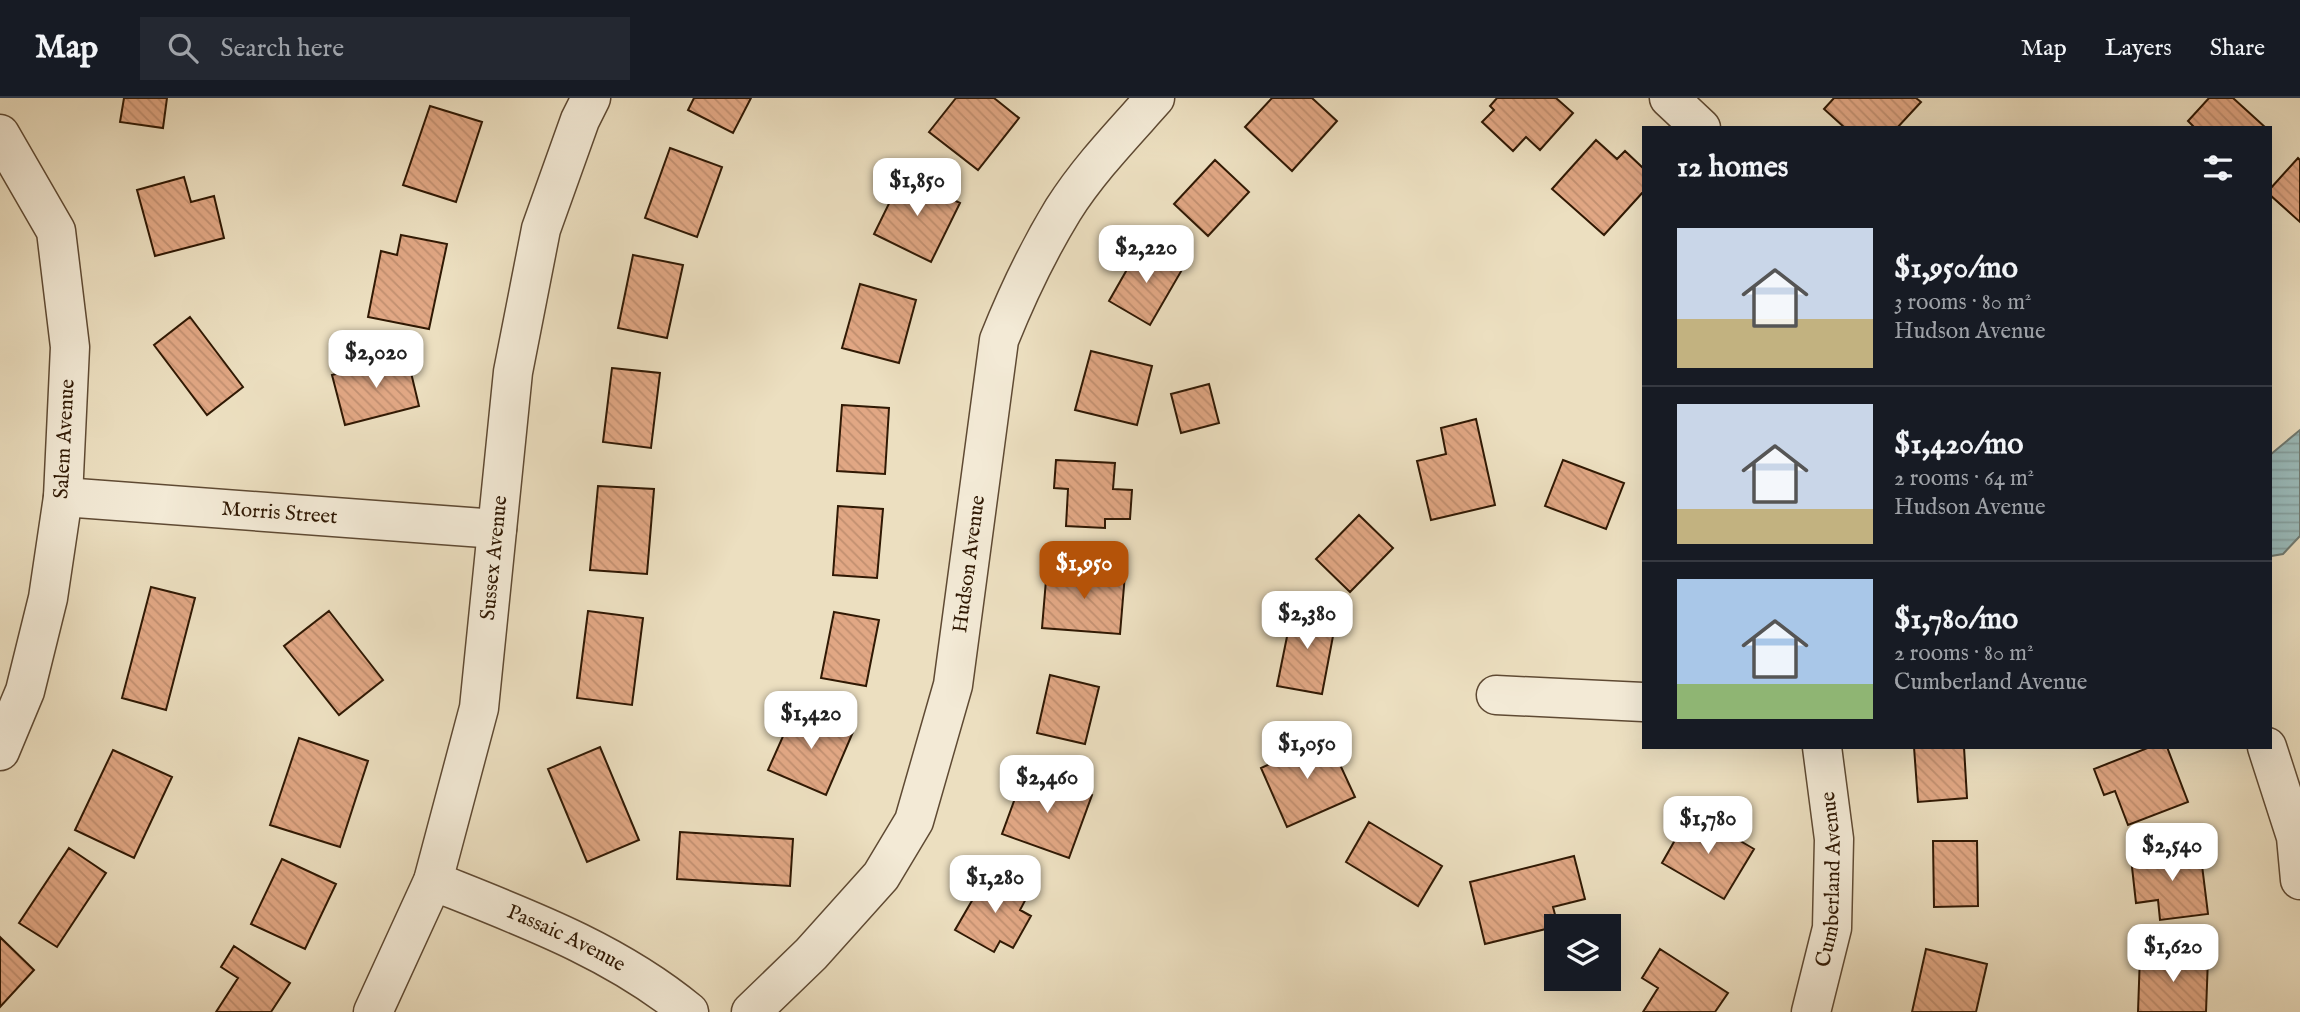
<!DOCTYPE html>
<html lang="en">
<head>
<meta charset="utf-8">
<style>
  :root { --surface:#171b24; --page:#242831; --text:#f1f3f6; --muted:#9ea1a6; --line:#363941; --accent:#b45309 }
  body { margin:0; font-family:"IM FELL English",serif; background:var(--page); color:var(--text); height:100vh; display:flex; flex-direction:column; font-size:26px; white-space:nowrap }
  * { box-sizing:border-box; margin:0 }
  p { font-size:23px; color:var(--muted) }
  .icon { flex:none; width:38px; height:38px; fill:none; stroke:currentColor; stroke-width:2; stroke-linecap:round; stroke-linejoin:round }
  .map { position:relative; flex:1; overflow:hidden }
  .details { position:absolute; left:1642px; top:28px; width:630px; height:623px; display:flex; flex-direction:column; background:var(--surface); border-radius:0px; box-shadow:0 7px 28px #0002 }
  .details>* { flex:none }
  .tools { position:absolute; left:1544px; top:816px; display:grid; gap:14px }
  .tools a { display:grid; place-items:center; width:77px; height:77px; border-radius:0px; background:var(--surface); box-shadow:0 7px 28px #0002; font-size:35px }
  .price { position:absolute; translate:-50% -60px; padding:0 16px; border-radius:14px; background:#fff; color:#222; font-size:23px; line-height:46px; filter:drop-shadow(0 2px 4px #0008) }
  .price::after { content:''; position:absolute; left:50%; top:42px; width:21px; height:16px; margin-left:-10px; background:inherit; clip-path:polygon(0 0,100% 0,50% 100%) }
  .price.active { background:var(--accent); color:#fff }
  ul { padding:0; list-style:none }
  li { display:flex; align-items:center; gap:21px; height:175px; padding:0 35px }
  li+li { border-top:2px solid var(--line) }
  li span { display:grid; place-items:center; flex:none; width:196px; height:140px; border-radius:0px; color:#555 }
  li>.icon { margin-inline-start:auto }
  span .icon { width:84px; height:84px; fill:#fffc; stroke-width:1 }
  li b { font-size:30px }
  h2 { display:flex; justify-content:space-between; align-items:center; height:84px; padding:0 35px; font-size:30px }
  header { display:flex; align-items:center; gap:42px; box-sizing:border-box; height:98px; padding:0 35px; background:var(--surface); border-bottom:2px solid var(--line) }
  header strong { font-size:33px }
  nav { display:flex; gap:38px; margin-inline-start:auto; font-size:24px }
  .search { width:490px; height:63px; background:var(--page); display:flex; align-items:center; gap:18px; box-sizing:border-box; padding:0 24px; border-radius:0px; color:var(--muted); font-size:26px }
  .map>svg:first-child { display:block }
  .water { fill:url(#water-rules); stroke:#707a71; stroke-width:2 }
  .building { fill:url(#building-back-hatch); stroke:#301904; stroke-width:2 }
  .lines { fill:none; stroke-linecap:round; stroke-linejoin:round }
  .street-casing { stroke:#5f4a33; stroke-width:41 }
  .street { stroke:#f3ead6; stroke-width:38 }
  .labels { text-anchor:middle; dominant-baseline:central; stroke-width:6; stroke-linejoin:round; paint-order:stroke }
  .street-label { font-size:21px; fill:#301904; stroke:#f3ead6 }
</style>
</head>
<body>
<header>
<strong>Map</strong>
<div class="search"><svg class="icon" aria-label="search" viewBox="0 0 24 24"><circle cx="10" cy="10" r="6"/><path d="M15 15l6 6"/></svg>Search here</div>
<nav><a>Map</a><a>Layers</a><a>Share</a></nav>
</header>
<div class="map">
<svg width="2300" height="914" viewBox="0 0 2300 914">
  <defs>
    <pattern id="water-rules" width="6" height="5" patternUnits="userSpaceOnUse" patternTransform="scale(1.75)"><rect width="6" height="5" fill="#9bbbba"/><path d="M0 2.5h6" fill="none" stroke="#86a09e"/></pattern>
    <pattern id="building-back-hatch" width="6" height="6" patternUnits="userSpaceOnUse" patternTransform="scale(1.75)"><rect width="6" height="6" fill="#e1a784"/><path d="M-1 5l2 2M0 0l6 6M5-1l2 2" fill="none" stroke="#c18f70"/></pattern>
  </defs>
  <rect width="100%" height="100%" fill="#ecdfc0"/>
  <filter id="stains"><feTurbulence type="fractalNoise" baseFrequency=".00286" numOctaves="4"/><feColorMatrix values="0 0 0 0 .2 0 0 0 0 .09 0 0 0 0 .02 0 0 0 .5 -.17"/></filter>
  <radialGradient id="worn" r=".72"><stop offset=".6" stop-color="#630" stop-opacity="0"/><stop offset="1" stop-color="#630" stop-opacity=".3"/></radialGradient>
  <!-- water -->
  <path class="water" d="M2300,332V438L2283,456L2271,458L2270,357Z"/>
  <!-- building -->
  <path class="building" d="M124,0H167L163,30L120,24Z
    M694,0H751L733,35L688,12Z
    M956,0H994L1019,20L978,72L929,34Z
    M1272,0H1312L1337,23L1292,73L1245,29Z
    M1497,0H1556L1573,15L1540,52L1526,39L1513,53L1482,24L1494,12L1490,8Z
    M1834,0H1916L1921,4L1897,30H1845L1824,11Z
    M2209,0H2233L2266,30H2195L2188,23Z
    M430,8L482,24L456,104L403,87Z
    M1596,42L1617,61L1625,53L1643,70V94L1604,137L1552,91Z
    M670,50L722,69L697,139L645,120Z
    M2298,60L2300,62V124L2270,97V91Z
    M1215,62L1249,94L1208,138L1174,106Z
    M903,77L960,105L931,164L874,136Z
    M184,79L191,104L214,98L224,140L155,158L137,92Z
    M401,137L447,146L429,231L368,219L381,153L397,157Z
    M1141,147L1183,170L1150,227L1109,203Z
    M633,157L683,167L667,240L618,230Z
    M860,186L916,202L899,265L842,250Z
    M190,219L243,289L207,317L154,247Z
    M1091,253L1152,268L1137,327L1075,312Z
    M407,258L419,308L345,327L332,277Z
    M612,270L660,275L651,350L603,344Z
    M1209,286L1219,325L1181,335L1171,296Z
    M842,307L889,310L885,376L837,373Z
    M1476,321L1495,407L1431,422L1417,363L1446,356L1441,330Z
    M1056,362L1115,365L1113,391L1132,392L1130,421H1105V430L1066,428L1068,391L1054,390Z
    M1563,362L1624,385L1606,431L1545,408Z
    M598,388L654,391L647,476L590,472Z
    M838,408L883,411L877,480L833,477Z
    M1359,417L1393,450L1350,494L1316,461Z
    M1047,470L1125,476L1120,536L1042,530Z
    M151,489L195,500L166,612L122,600Z
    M1293,509L1337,517L1322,596L1277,588Z
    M329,513L383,582L339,617L284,548Z
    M588,513L643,520L632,607L577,600Z
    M834,514L879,522L866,588L821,580Z
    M1050,577L1099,589L1085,646L1037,635Z
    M796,609L853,634L826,697L768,672Z
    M1304,639L1310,654L1330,645L1355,699L1287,729L1261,670L1283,660L1279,650Z
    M299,640L368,663L340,749L270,727Z
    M600,649L639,742L587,764L548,671Z
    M1914,649H1964L1967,700L1918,704Z
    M2150,649H2167L2188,704L2128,727L2115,693L2104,697L2094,671Z
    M113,652L172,679L134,760L75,732Z
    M1025,673L1092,697L1069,760L1002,736Z
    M1691,714L1754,751L1724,801L1662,765Z
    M1369,724L1442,768L1418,808L1346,764Z
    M680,734L793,741L790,788L677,781Z
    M1933,743H1977L1978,808L1934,809Z
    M69,750L106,775L57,849L19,825Z
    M2200,751L2208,816L2160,822L2158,802L2136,805L2131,760Z
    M1574,758L1585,801L1553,809L1558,828L1485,846L1470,784Z
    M282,761L336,786L305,851L251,826Z
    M988,775L1028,797L1020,812L1031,818L1013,850L1000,843L994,854L955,832Z
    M0,839L34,872L0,909Z
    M234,848L290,885L271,914H216L238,880L221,869Z
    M1660,851L1728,895L1715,914H1643L1658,890L1642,880Z
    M1926,851L1987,866L1976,914H1912Z
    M2140,857L2208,860L2206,914H2138Z"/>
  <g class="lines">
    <defs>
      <g id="street">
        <path d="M1669,0L1701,30"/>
        <path d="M0,36L56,133L70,249L63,399L48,500L25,593L0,653"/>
        <path id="s1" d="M63,399L497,431"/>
        <path d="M1496,597L1643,604"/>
        <path d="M2267,649L2296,739L2300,782"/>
        <path id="s2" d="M433,783C523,819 614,852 689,914"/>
        <path id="s3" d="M373,914L433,783L479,610L513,274L541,131L580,22L591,0"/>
        <path id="s4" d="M751,914L811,856L881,778L914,723L953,587L999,242C1017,197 1038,153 1063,112C1089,71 1123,36 1155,0"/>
        <path id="s5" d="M1811,914L1832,830L1834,741L1822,649"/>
      </g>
    </defs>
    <!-- street casing -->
    <use href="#street" class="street-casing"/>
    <!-- street -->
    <use href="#street" class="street"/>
  </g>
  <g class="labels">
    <!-- street labels -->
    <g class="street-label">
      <text transform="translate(65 341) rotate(-87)">Salem Avenue</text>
      <text stroke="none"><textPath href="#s1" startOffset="217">Morris Street</textPath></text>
      <text stroke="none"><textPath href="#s3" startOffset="474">Sussex Avenue</textPath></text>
      <text stroke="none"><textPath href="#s4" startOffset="516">Hudson Avenue</textPath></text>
      <text stroke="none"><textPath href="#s5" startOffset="135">Cumberland Avenue</textPath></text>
      <text stroke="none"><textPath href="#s2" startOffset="145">Passaic Avenue</textPath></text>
    </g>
  </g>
  <rect width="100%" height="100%" filter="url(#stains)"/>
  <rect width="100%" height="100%" fill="url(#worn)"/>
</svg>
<div class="tools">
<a><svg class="icon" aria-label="layers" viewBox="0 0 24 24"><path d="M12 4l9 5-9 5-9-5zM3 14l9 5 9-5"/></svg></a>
</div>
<b class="price" style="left:917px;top:120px">$1,850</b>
<b class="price" style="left:1146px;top:187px">$2,220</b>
<b class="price" style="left:376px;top:292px">$2,020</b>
<b class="price active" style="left:1084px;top:503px">$1,950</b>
<b class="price" style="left:1307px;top:553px">$2,380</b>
<b class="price" style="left:811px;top:653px">$1,420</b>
<b class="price" style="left:1307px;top:683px">$1,050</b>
<b class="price" style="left:1047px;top:717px">$2,460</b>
<b class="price" style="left:1708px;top:758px">$1,780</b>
<b class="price" style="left:2172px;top:785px">$2,540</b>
<b class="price" style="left:995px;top:817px">$1,280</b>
<b class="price" style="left:2173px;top:886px">$1,620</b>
<section class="details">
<h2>12 homes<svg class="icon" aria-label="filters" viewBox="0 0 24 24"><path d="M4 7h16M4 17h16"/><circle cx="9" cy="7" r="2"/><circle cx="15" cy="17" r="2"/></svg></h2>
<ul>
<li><span style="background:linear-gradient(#c9d6e8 65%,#c2b280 0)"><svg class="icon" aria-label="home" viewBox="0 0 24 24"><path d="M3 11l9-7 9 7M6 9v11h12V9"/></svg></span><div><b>$1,950/mo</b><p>3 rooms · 80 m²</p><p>Hudson Avenue</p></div></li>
<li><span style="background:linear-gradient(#c9d6e8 75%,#c2b280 0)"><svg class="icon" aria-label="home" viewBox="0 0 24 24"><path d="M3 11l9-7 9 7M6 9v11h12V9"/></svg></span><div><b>$1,420/mo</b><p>2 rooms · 64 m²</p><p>Hudson Avenue</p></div></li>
<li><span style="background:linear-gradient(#a9c7e8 75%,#8fb573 0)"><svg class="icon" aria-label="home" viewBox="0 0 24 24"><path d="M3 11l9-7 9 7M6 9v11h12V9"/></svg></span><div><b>$1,780/mo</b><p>2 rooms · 80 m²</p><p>Cumberland Avenue</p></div></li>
</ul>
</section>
</div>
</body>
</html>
